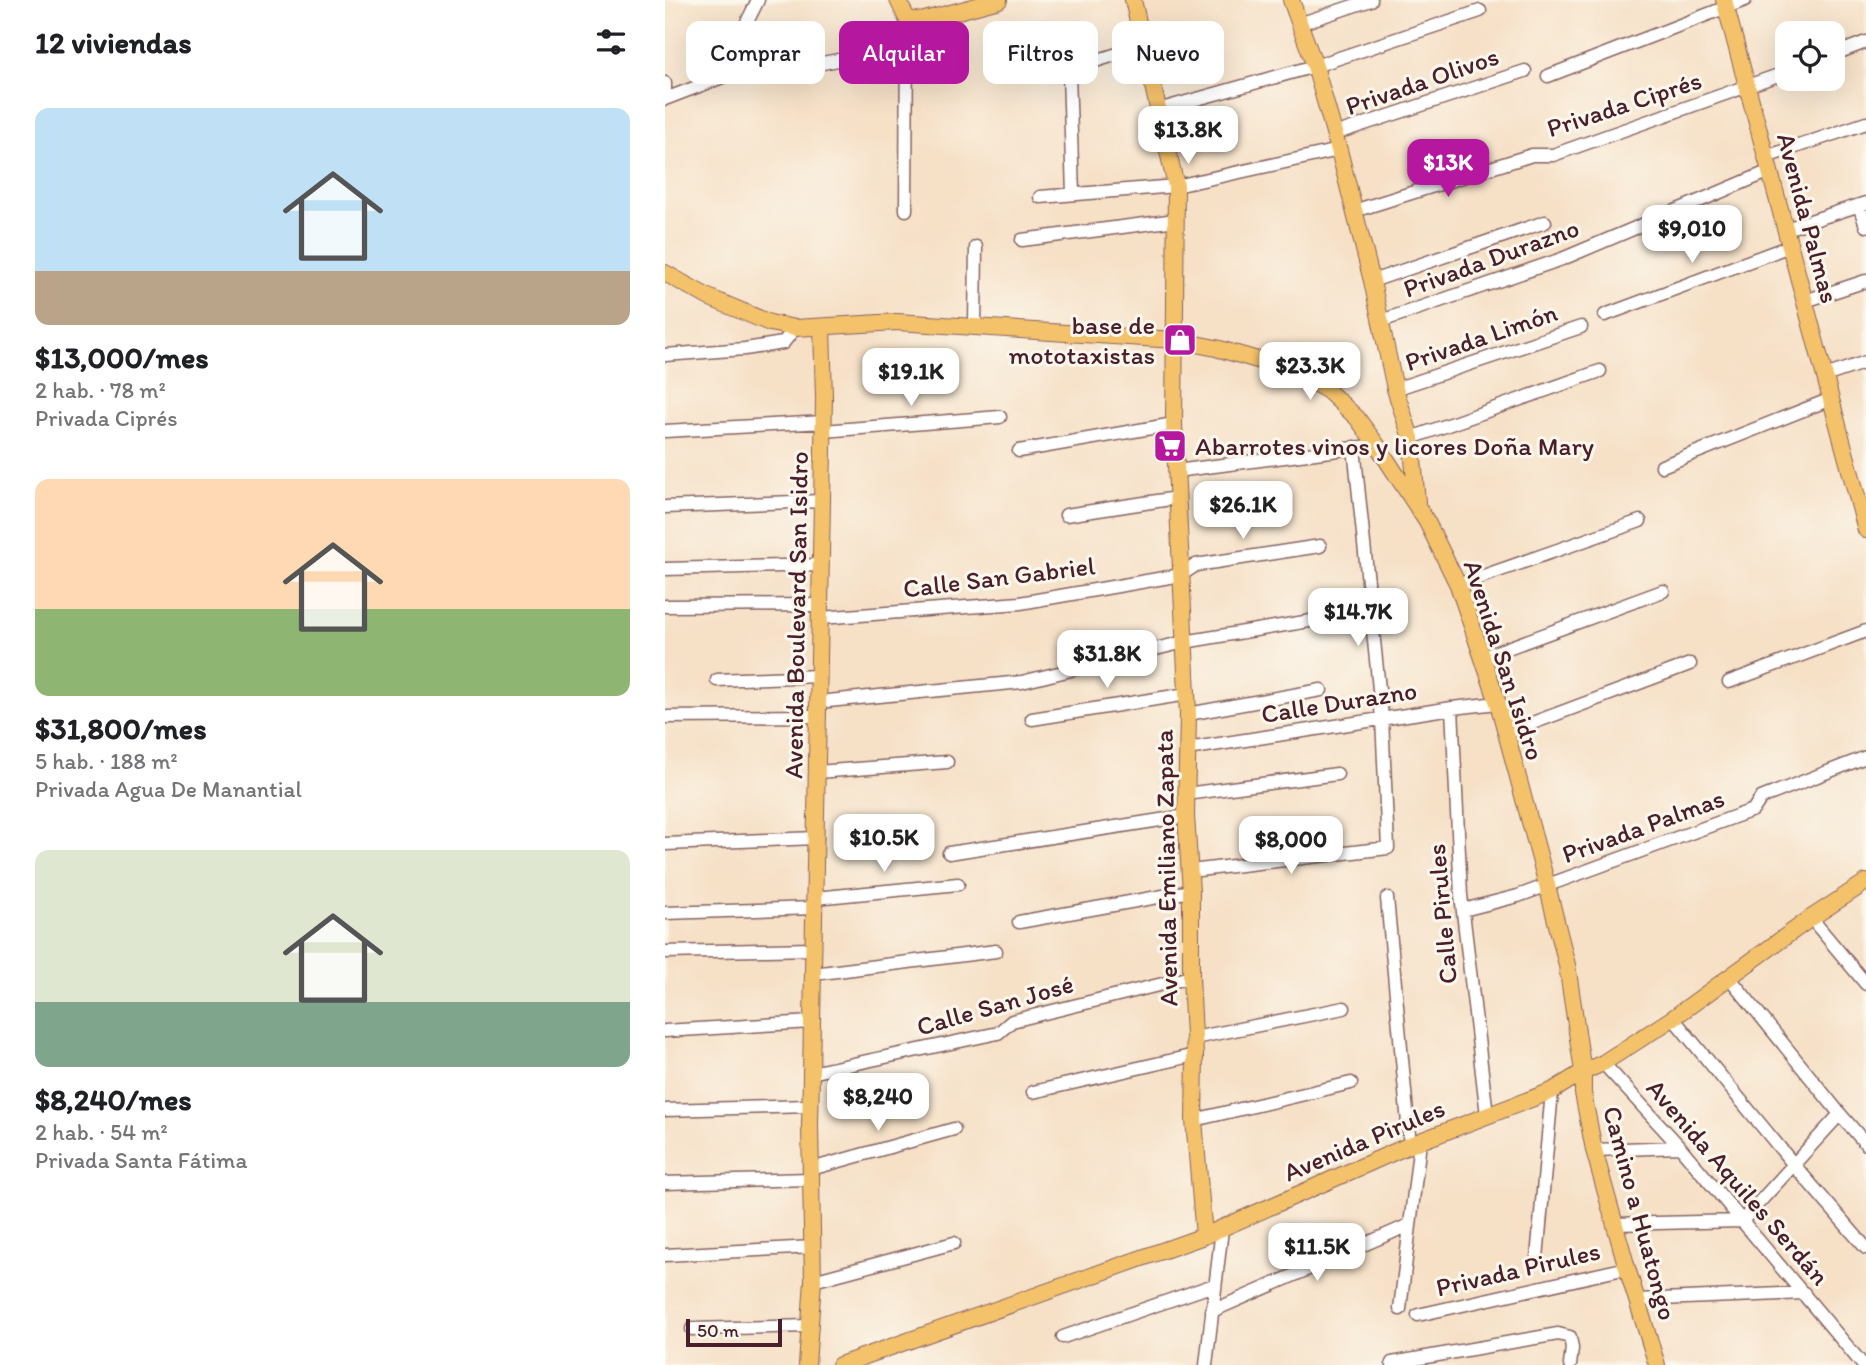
<!DOCTYPE html>
<html lang="es">
<head>
<meta charset="utf-8">
<style>
  :root { --surface:#fff; --page:#f2f2f2; --text:#202124; --muted:#757577; --accent:#b5179e }
  body { margin:0; font-family:Itim,sans-serif; background:var(--page); color:var(--text); height:100vh; display:flex; flex-direction:column; font-size:26px; white-space:nowrap }
  * { box-sizing:border-box; margin:0 }
  p { font-size:23px; color:var(--muted) }
  .icon { flex:none; width:38px; height:38px; fill:none; stroke:currentColor; stroke-width:2; stroke-linecap:round; stroke-linejoin:round }
  .map { position:relative; flex:1; overflow:hidden }
  .side { display:flex; flex-direction:column; background:var(--surface); width:665px }
  .side>* { flex:none }
  .banner { position:absolute; left:21px; top:21px; width:665px; height:63px; display:flex; gap:14px }
  .fabs { position:absolute; left:1110px; top:21px; display:grid; gap:14px }
  .fabs a { display:grid; place-items:center; width:70px; height:70px; border-radius:14px; background:var(--surface); box-shadow:0 7px 28px #0002; font-size:35px }
  .scale { position:absolute; left:21px; bottom:18px; width:96px; box-sizing:border-box; padding-left:7px; border:4px solid #4a1f2b; border-top:0; font-size:19px; line-height:24px; white-space:nowrap; color:#4a1f2b; -webkit-text-stroke:5px #fbf7ec; paint-order:stroke }
  .price { position:absolute; translate:-50% -60px; padding:0 16px; border-radius:14px; background:#fff; color:#222; font-size:23px; line-height:46px; filter:drop-shadow(0 2px 4px #0008) }
  .price::after { content:''; position:absolute; left:50%; top:42px; width:21px; height:16px; margin-left:-10px; background:inherit; clip-path:polygon(0 0,100% 0,50% 100%) }
  .price.active { background:var(--accent); color:#fff }
  ul { padding:0; list-style:none }
  li { display:grid; align-content:center; gap:14px; height:371px; padding:0 35px }
  li span { display:grid; place-items:center; height:217px; border-radius:14px; color:#555 }
  li>.icon { margin-inline-start:auto }
  span .icon { width:126px; height:126px; fill:#fffc; stroke-width:1 }
  li b { font-size:30px }
  h2 { display:flex; justify-content:space-between; align-items:center; height:84px; padding:0 35px; font-size:30px }
  .pill { padding:0 24px; border-radius:14px; background:var(--surface); box-shadow:0 7px 28px #0002; font-size:24px; line-height:63px }
  .pill.active { background:var(--accent); color:#fff }
  main { display:flex; flex:1; min-height:0 }
  .map>svg:first-child { display:block }
  .lines { fill:none; stroke-linecap:round; stroke-linejoin:round }
  .minor-casing { stroke:#866361; stroke-width:15 }
  .major-casing { stroke:#866361; stroke-width:18 }
  .minor { stroke:#fff; stroke-width:12 }
  .major { stroke:#f4c26a; stroke-width:16 }
  .labels { text-anchor:middle; dominant-baseline:central; stroke-width:6; stroke-linejoin:round; paint-order:stroke }
  .street-label { font-size:26px; fill:#4a1f2b; stroke:#fbf7ec }
  .poi-label { font-size:26px; fill:#4a1f2b; stroke:#fbf7ec; text-anchor:end }
</style>
</head>
<body>
<main>
<section class="side">
<h2>12 viviendas<svg class="icon" aria-label="filters" viewBox="0 0 24 24"><path d="M4 7h16M4 17h16"/><circle cx="9" cy="7" r="2"/><circle cx="15" cy="17" r="2"/></svg></h2>
<ul>
<li><span style="background:linear-gradient(#bfe0f5 75%,#b9a48a 0)"><svg class="icon" aria-label="home" viewBox="0 0 24 24"><path d="M3 11l9-7 9 7M6 9v11h12V9"/></svg></span><div><b>$13,000/mes</b><p>2 hab. · 78 m²</p><p>Privada Ciprés</p></div></li>
<li><span style="background:linear-gradient(#ffd9b3 60%,#8fb573 0)"><svg class="icon" aria-label="home" viewBox="0 0 24 24"><path d="M3 11l9-7 9 7M6 9v11h12V9"/></svg></span><div><b>$31,800/mes</b><p>5 hab. · 188 m²</p><p>Privada Agua De Manantial</p></div></li>
<li><span style="background:linear-gradient(#dfe7d0 70%,#7fa58c 0)"><svg class="icon" aria-label="home" viewBox="0 0 24 24"><path d="M3 11l9-7 9 7M6 9v11h12V9"/></svg></span><div><b>$8,240/mes</b><p>2 hab. · 54 m²</p><p>Privada Santa Fátima</p></div></li>
</ul>
</section>
<div class="map">
<svg width="1201" height="1365" viewBox="0 0 1201 1365">
  <rect width="100%" height="100%" fill="#fbf7ec"/>
  <filter id="ink" filterUnits="userSpaceOnUse"><feTurbulence type="fractalNoise" baseFrequency=".0143" numOctaves="2"/><feDisplacementMap in="SourceGraphic" scale="14" xChannelSelector="R" yChannelSelector="G"/><feConvolveMatrix kernelMatrix="1 2 1 2 8 2 1 2 1" color-interpolation-filters="sRGB"/></filter>
  <filter id="wash" filterUnits="userSpaceOnUse"><feTurbulence type="fractalNoise" baseFrequency=".00686" numOctaves="4" result="noise"/><feDisplacementMap in="SourceGraphic" scale="28" xChannelSelector="R" yChannelSelector="G"/><feGaussianBlur stdDeviation="1.57" result="paint"/><feColorMatrix in="noise" values="0 0 0 0 0 0 0 0 0 0 0 0 0 0 0 0 0 1.4 0 .05"/><feComposite in="paint" operator="in"/></filter>
  <g filter="url(#wash)">
    <rect width="100%" height="100%" fill="#f6e0c6"/>
  </g>
  <g filter="url(#ink)">
    <g class="lines">
      <defs>
        <path id="minor" d="M634,24L706,0
          M1167,55L1201,42
          M73,71L78,30L93,0
          M883,76L1080,0
          M0,83V98
          M0,99L97,62L137,67L173,60
          M493,110L650,66L815,11
          M669,134L860,71
          M1101,157L1201,123
          M408,194L404,74L408,68L478,46
          M375,197L511,186L674,150
          M1194,205L1201,226
          M241,210L242,19
          M689,211L867,155H888L1122,72
          M1121,229L1201,203
          M357,240L511,220
          M707,281L880,222
          M1140,301L1201,281
          M940,315L1125,246
          M716,321L897,259L1105,171
          M310,326L311,247
          M0,355L80,349L118,343L130,328
          M1160,376L1201,362
          M730,389L916,327
          M0,431L159,422
          M158,431L335,417
          M746,438L935,371
          M354,451L509,424
          M997,466L1166,399
          M511,471L712,445
          M0,507L157,501
          M401,515L512,498
          M0,569L156,565
          M793,585L975,521
          M0,606L155,605
          M155,618L355,603L516,575L531,565L655,546
          M818,657L998,591
          M52,680L154,676
          M1064,682L1201,631
          M153,702L357,682L519,642L705,611
          M787,708L796,895L822,1115
          M523,714L656,690
          M0,717L153,716
          M367,719L522,694
          M841,733L1025,664
          M522,749L787,708L833,703
          M152,772L282,762
          M521,794L672,774
          M0,844L152,838
          M284,853L521,816
          M525,871L723,848L717,718L689,447
          M150,898L293,884
          M722,898L745,1145
          M798,910L853,896L1088,810L1096,798L1201,757
          M0,913L149,908
          M1146,918L1201,984
          M354,922L526,891
          M0,952L149,949
          M148,974L331,951
          M1064,977L1175,1114L1201,1144
          M1008,1018L1129,1165L1201,1248
          M0,1031L147,1022
          M529,1038L679,1008
          M938,1063L1015,1147L1198,1365
          M146,1073L333,1033L347,1021L526,977
          M368,1092L530,1055
          M0,1110L146,1106
          M529,1120L686,1083
          M929,1150L1015,1147
          M146,1169L289,1129
          M0,1183L146,1179
          M1077,1221L1175,1114
          M950,1224L1077,1221
          M0,1255L148,1247
          M872,1258L887,1091
          M148,1281L289,1243
          M972,1300L1139,1293
          M735,1309L755,1142
          M547,1311L744,1225
          M753,1315L962,1268
          M27,1329L144,1326
          M398,1337L549,1285
          M727,1363L893,1334L905,1337L907,1348L905,1365
          M541,1365L557,1229"/>
        <path id="major" d="M233,0L242,19L256,21L334,0
          M468,0L511,186L509,424L523,714L521,816L526,891V977L530,1055L529,1120L539,1236
          M626,0L650,66L674,150L707,281L730,389L746,438L752,502
          M1059,0L1201,530
          M0,273L43,297L105,323L130,328L232,322L510,340L551,348L596,361L631,373L663,391L692,418L712,445L762,522L793,585L833,703L882,885L902,965L918,1072V1093L929,1150L962,1268L992,1365
          M142,1365L148,1281L145,1126L159,398L157,327
          M175,1365L539,1236L745,1145L887,1091L918,1072L938,1063L1008,1018L1146,918L1201,882"/>
      </defs>
      <!-- minor casing -->
      <use href="#minor" class="minor-casing"/>
      <!-- major casing -->
      <use href="#major" class="major-casing"/>
      <!-- minor -->
      <use href="#minor" class="minor"/>
      <!-- major -->
      <use href="#major" class="major"/>
    </g>
  </g>
  <!-- icons -->
  <defs>
    <symbol id="shop-square" viewBox="-11 -11 22 22"><rect x="-9" y="-9" width="18" height="18" rx="4" fill="#b5179e" stroke="#fbf7ec"/><path d="M-5-2.5h2.3a2.7 3.5 0 0 1 5.4 0H5L5.5 6h-11ZM-1.5-2.5h3a1.5 2.3 0 0 0-3 0Z" fill="#fff"/></symbol>
    <symbol id="supermarket-square" viewBox="-11 -11 22 22"><rect x="-9" y="-9" width="18" height="18" rx="4" fill="#b5179e" stroke="#fbf7ec"/><path d="M-6-5.5h2.5l.6 2H6L4.5 2H-2.5L-4.4-4H-6ZM-1.5 3.2a1.3 1.3 0 1 0 .1 0ZM3 3.2a1.3 1.3 0 1 0 .1 0Z" fill="#fff"/></symbol>
  </defs>
  <g fill-rule="evenodd">
    <use href="#shop-square" x="496" y="321" width="38" height="38"/>
    <use href="#supermarket-square" x="486" y="427" width="38" height="38"/>
  </g>
  <g class="labels">
    <!-- street labels -->
    <g class="street-label">
      <text transform="translate(757 81) rotate(-19)">Privada Olivos</text>
      <text transform="translate(959 104) rotate(-18)">Privada Ciprés</text>
      <text transform="translate(1143 218) rotate(75)">Avenida Palmas</text>
      <text transform="translate(826 258) rotate(-20)">Privada Durazno</text>
      <text transform="translate(816 337) rotate(-19)">Privada Limón</text>
      <text transform="translate(334 577) rotate(-7)">Calle San Gabriel</text>
      <text transform="translate(131 615) rotate(-89)">Avenida Boulevard San Isidro</text>
      <text transform="translate(839 660) rotate(72)">Avenida San Isidro</text>
      <text transform="translate(674 702) rotate(-9)">Calle Durazno</text>
      <text transform="translate(978 826) rotate(-20)">Privada Palmas</text>
      <text transform="translate(501 868) rotate(-91)">Avenida Emiliano Zapata</text>
      <text transform="translate(777 914) rotate(-95)">Calle Pirules</text>
      <text transform="translate(330 1005) rotate(-16)">Calle San José</text>
      <text transform="translate(699 1140) rotate(-23)">Avenida Pirules</text>
      <text transform="translate(1073 1182) rotate(49)">Avenida Aquiles Serdán</text>
      <text transform="translate(975 1213) rotate(75)">Camino a Huatongo</text>
      <text transform="translate(853 1269) rotate(-13)">Privada Pirules</text>
    </g>
    <!-- poi labels -->
    <g class="poi-label">
      <text x="490" y="325">base de<tspan x="490" dy="30">mototaxistas</tspan></text>
      <text x="530" y="446" text-anchor="start">Abarrotes vinos y licores Doña Mary</text>
    </g>
  </g>
</svg>
<div class="fabs">
<a><svg class="icon" aria-label="locate" viewBox="0 0 24 24"><circle cx="12" cy="12" r="6"/><path d="M12 2v4M12 18v4M2 12h4M18 12h4"/></svg></a>
</div>
<div class="scale">50 m</div>
<b class="price" style="left:523px;top:166px">$13.8K</b>
<b class="price active" style="left:783px;top:199px">$13K</b>
<b class="price" style="left:1027px;top:265px">$9,010</b>
<b class="price" style="left:645px;top:402px">$23.3K</b>
<b class="price" style="left:246px;top:408px">$19.1K</b>
<b class="price" style="left:578px;top:541px">$26.1K</b>
<b class="price" style="left:693px;top:648px">$14.7K</b>
<b class="price" style="left:442px;top:690px">$31.8K</b>
<b class="price" style="left:219px;top:874px">$10.5K</b>
<b class="price" style="left:626px;top:876px">$8,000</b>
<b class="price" style="left:213px;top:1133px">$8,240</b>
<b class="price" style="left:652px;top:1283px">$11.5K</b>
<div class="banner">
<a class="pill">Comprar</a>
<a class="pill active">Alquilar</a>
<a class="pill">Filtros</a>
<a class="pill">Nuevo</a>
</div>
</div>
</main>
</body>
</html>
